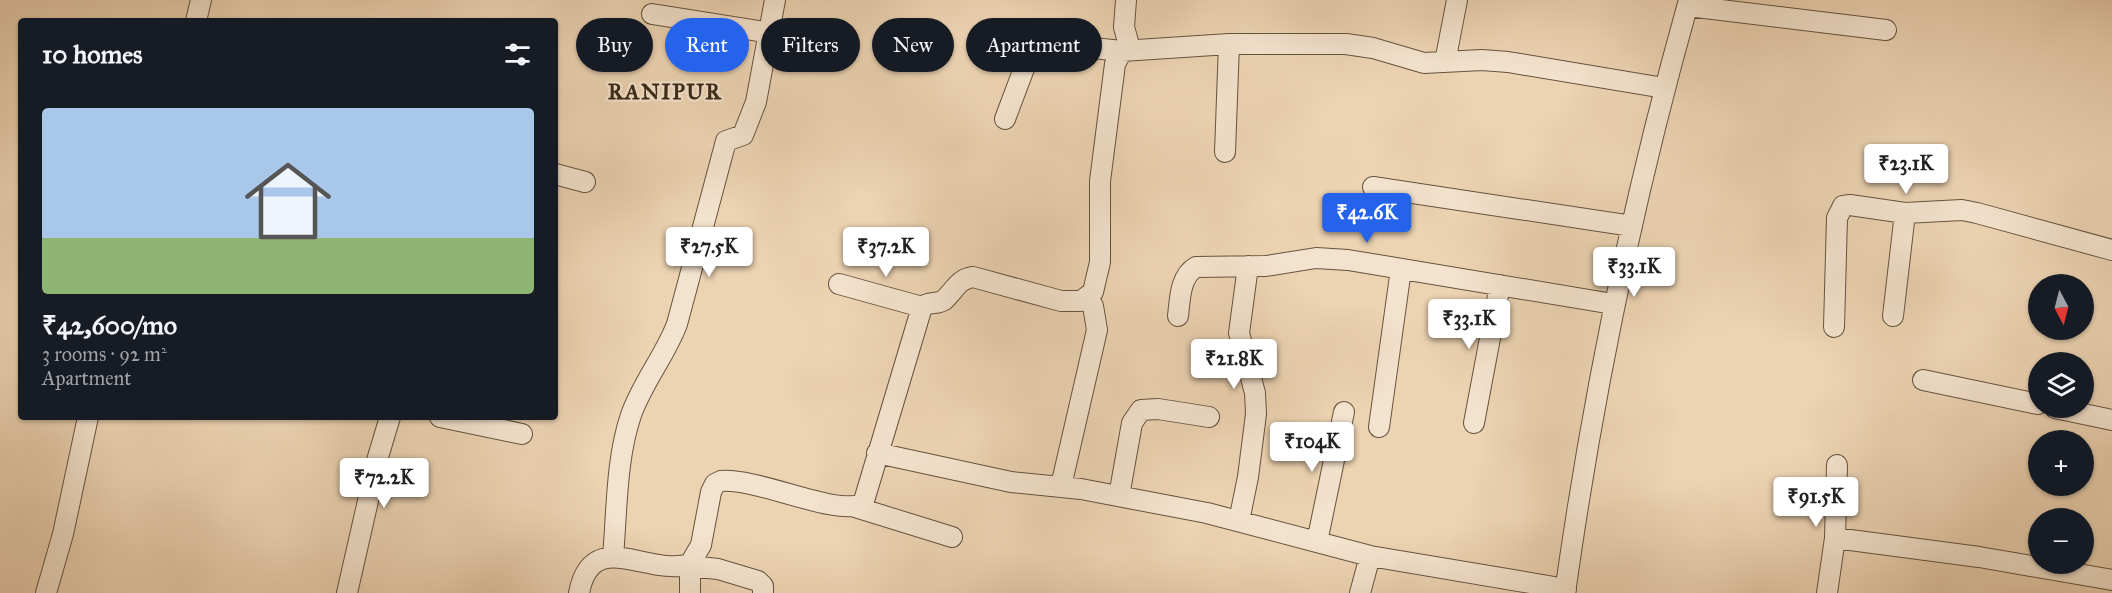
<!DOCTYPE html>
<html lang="en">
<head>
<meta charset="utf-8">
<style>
  :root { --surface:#171b24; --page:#20242c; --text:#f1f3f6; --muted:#9ea1a6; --line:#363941; --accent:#2563eb }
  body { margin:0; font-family:"IM FELL Great Primer",serif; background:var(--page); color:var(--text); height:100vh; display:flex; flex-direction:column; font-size:22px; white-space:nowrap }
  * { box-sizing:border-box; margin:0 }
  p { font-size:20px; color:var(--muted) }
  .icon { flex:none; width:33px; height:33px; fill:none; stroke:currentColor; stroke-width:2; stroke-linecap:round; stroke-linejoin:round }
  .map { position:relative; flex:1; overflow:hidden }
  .panel { position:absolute; left:18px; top:18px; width:540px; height:402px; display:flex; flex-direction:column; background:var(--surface); border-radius:6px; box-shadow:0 2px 4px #0004 }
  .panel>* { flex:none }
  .guide { position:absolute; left:576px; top:18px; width:570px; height:54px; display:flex; gap:12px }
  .needle { width:39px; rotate:173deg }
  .buttons { position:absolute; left:2028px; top:274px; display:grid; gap:12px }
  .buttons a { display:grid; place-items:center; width:66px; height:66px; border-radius:50%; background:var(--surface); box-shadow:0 2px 4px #0004; font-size:30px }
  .price { position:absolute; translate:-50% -51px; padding:0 14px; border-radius:6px; background:#fff; color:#222; font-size:20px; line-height:39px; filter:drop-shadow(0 2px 3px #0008) }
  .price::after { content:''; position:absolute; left:50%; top:36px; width:18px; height:14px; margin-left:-9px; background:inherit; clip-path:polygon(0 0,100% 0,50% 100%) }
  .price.active { background:var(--accent); color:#fff }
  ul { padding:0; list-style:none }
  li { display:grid; align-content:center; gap:12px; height:318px; padding:0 24px }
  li+li { border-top:2px solid var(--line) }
  li span { display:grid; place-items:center; height:186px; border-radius:6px; color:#555 }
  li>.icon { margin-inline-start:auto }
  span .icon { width:108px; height:108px; fill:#fffc; stroke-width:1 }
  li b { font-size:26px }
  h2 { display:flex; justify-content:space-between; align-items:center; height:72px; padding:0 24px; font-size:26px }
  .tag { padding:0 21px; border-radius:27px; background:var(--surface); box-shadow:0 2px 4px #0004; font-size:21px; line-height:54px }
  .tag.active { background:var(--accent); color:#fff }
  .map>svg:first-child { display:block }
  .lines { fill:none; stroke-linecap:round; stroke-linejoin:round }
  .minor-casing { stroke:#65533e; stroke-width:22 }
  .minor { stroke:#f3e2cd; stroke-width:20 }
  .labels { text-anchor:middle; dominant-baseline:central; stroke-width:5; stroke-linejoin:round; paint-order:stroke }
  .district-label { font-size:22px; font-weight:bold; letter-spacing:1.5px; fill:#382817; stroke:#f3e2cd }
</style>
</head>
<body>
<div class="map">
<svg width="2112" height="593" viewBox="0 0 2112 593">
  <rect width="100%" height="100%" fill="#ecd3b2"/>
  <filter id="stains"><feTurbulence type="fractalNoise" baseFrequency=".00333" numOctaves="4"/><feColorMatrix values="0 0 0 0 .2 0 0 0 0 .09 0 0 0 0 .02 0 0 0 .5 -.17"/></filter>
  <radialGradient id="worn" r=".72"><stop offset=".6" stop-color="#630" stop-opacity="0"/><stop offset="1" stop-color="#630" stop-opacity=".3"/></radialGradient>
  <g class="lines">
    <defs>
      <path id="minor" d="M1126,0L1124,27L1130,49
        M1688,6L1886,30
        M652,14L771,33
        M196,21L201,0
        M1445,62L1457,0
        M1005,119L1034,42L1122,51
        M1225,152L1229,44
        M555,174L585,182
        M1373,187L1632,226
        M839,284L922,307
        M1178,316C1180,299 1180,276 1196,267L1266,266L1316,258L1348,260L1613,304
        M1893,316L1905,213
        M1834,327L1837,218L1843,206L1850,205L1905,213L1962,210L1977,213L2112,250
        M1923,380L2038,404
        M2055,408L2112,420
        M440,417L522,434
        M1474,423L1500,285
        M1379,427L1401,269
        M877,453L1011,482L1081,489L1207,513L1370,556L1566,589
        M1061,486L1097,330L1093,306L1088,298
        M1119,496L1132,423L1141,410L1158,409L1209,417
        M855,507L952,537
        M1239,521L1248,477L1256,414L1255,393L1239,333L1248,266
        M1835,538L1979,557L2112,580
        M1317,542L1344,412
        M613,557C617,511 616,459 631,415C642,383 665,356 677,324L726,141L743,135L756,102L775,0
        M690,566L718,569L758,581L763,586V593
        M46,593L63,534L88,417
        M347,593L378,457L390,417
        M579,593C592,526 648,577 690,564L701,545L711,492L715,484L721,481C759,478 834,516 863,504L922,307C929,301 937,305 944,300C955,290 958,279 973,277L1061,301H1081L1093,292L1100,262V181L1115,64L1122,51L1229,44H1346L1373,48L1424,63L1482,60L1508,62L1664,88
        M690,593V564
        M1360,593L1370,556
        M1565,593C1593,393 1634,195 1689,0
        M1827,593L1835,538L1837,465"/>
    </defs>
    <!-- minor casing -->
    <use href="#minor" class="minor-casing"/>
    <!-- minor -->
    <use href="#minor" class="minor"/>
  </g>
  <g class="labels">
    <!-- district labels -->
    <g class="district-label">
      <text x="665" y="91">RANIPUR</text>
    </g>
  </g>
  <rect width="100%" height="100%" filter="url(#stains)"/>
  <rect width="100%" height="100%" fill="url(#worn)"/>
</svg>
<div class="buttons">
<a><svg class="needle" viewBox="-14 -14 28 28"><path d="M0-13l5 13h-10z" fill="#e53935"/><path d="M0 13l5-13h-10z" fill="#9ea1a6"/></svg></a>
<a><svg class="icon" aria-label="layers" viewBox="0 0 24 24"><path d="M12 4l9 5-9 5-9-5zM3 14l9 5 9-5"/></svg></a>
<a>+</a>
<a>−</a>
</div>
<b class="price" style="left:1906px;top:195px">₹23.1K</b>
<b class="price active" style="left:1367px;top:244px">₹42.6K</b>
<b class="price" style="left:709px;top:278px">₹27.5K</b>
<b class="price" style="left:886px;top:278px">₹37.2K</b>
<b class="price" style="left:1634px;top:298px">₹33.1K</b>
<b class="price" style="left:1469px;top:350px">₹33.1K</b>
<b class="price" style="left:1234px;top:390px">₹21.8K</b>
<b class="price" style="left:1312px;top:473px">₹104K</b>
<b class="price" style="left:384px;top:509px">₹72.2K</b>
<b class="price" style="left:1816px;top:528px">₹91.5K</b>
<div class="guide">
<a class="tag">Buy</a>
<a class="tag active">Rent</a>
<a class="tag">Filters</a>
<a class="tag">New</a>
<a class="tag">Apartment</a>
</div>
<section class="panel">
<h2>10 homes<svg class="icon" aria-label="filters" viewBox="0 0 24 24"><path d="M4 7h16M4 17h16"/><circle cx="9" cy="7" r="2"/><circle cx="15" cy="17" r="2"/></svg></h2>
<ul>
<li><span style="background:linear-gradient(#a9c7e8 70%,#8fb573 0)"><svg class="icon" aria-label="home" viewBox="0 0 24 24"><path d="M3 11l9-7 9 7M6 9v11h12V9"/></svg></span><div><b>₹42,600/mo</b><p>3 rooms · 92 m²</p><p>Apartment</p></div></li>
</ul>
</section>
</div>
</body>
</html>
